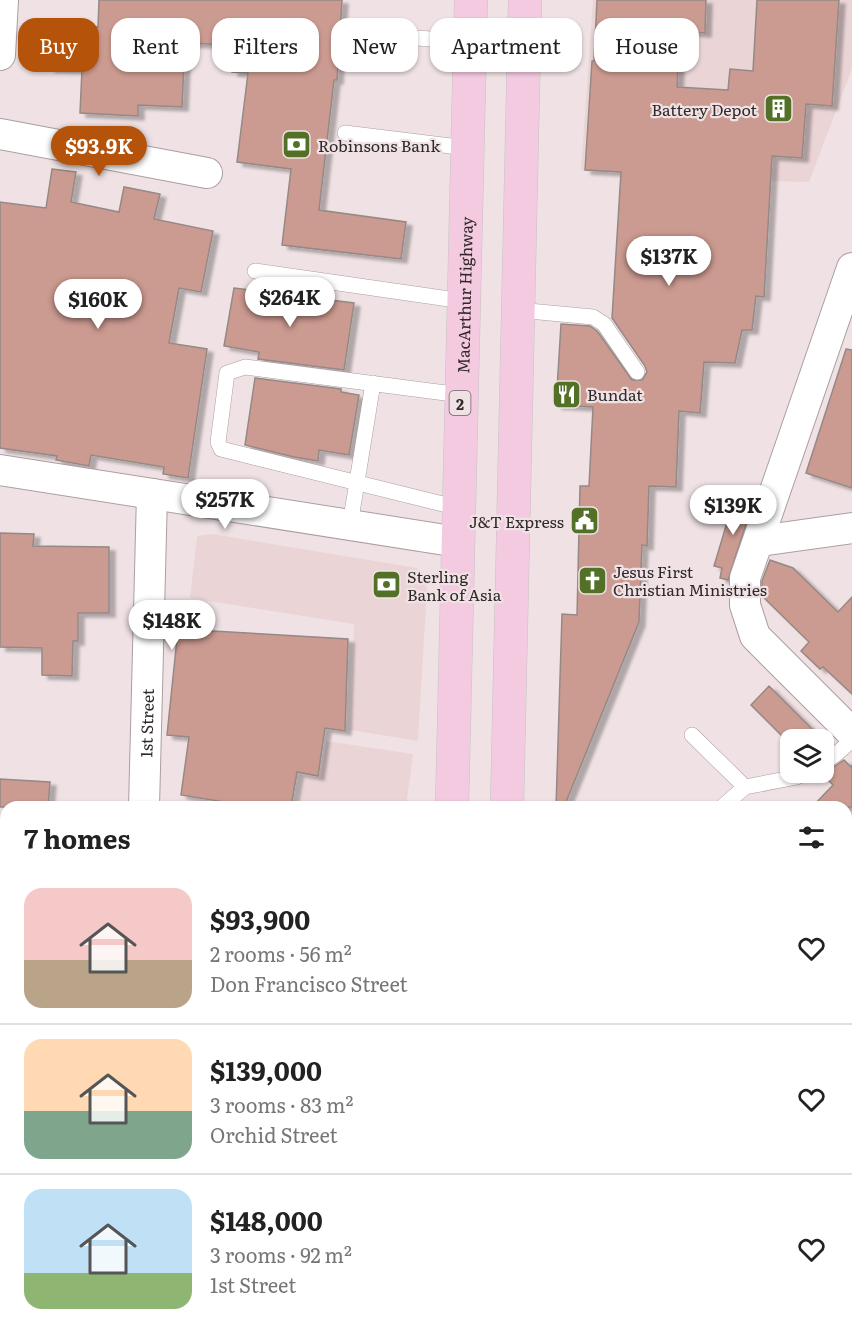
<!DOCTYPE html>
<html lang="en">
<head>
<meta charset="utf-8">
<style>
  :root { --surface:#fff; --page:#f6f6f6; --text:#222; --muted:#767676; --line:#e0e0e0; --accent:#b45309 }
  body { margin:0; font-family:Literata,serif; background:var(--page); color:var(--text); height:100vh; display:flex; flex-direction:column; font-size:22px; white-space:nowrap }
  * { box-sizing:border-box; margin:0 }
  p { font-size:20px; color:var(--muted) }
  .icon { flex:none; width:33px; height:33px; fill:none; stroke:currentColor; stroke-width:2; stroke-linecap:round; stroke-linejoin:round }
  .map { position:relative; flex:1; overflow:hidden }
  .side { position:absolute; left:0px; top:801px; width:852px; height:536px; display:flex; flex-direction:column; background:var(--surface); border-radius:18px 18px 0 0; box-shadow:0 2px 4px #0004 }
  .side>* { flex:none }
  .banner { position:absolute; left:18px; top:18px; width:816px; height:54px; display:flex; gap:12px }
  .fabs { position:absolute; left:780px; top:729px; display:grid; gap:12px }
  .fabs a { display:grid; place-items:center; width:54px; height:54px; border-radius:12px; background:var(--surface); box-shadow:0 2px 4px #0004; font-size:30px }
  .price { position:absolute; translate:-50% -51px; padding:0 14px; border-radius:21px; background:#fff; color:#222; font-size:20px; line-height:39px; filter:drop-shadow(0 2px 3px #0008) }
  .price::after { content:''; position:absolute; left:50%; top:36px; width:18px; height:14px; margin-left:-9px; background:inherit; clip-path:polygon(0 0,100% 0,50% 100%) }
  .price.active { background:var(--accent); color:#fff }
  ul { padding:0; list-style:none }
  li { display:flex; align-items:center; gap:18px; height:150px; padding:0 24px }
  li+li { border-top:2px solid var(--line) }
  li span { display:grid; place-items:center; flex:none; width:168px; height:120px; border-radius:18px; color:#555 }
  li>.icon { margin-inline-start:auto }
  span .icon { width:72px; height:72px; fill:#fffc; stroke-width:1 }
  li b { font-size:26px }
  h2 { display:flex; justify-content:space-between; align-items:center; height:72px; padding:0 24px; font-size:26px }
  .tag { padding:0 21px; border-radius:18px; background:var(--surface); box-shadow:0 2px 4px #0004; font-size:21px; line-height:54px }
  .tag.active { background:var(--accent); color:#fff }
  .map>svg:first-child { display:block }
  .built { fill:#ead4d6 }
  .building { fill:#cb9a90; stroke:#958986; stroke-width:1.5; filter:url(#shadow) }
  .lines { fill:none; stroke-linecap:round; stroke-linejoin:round }
  .service-casing { stroke:#ab9ea0; stroke-width:16 }
  .minor-casing { stroke:#ab9ea0; stroke-width:32 }
  .secondary-casing { stroke:#ab9ea0; stroke-width:34 }
  .trunk-casing { stroke:#c5c3c3; stroke-width:34 }
  .service { stroke:#fff; stroke-width:15 }
  .minor { stroke:#fff; stroke-width:30 }
  .secondary { stroke:#faebf4; stroke-width:33 }
  .trunk { stroke:#f3cae0; stroke-width:33 }
  .labels { text-anchor:middle; dominant-baseline:central; stroke-width:4.5; stroke-linejoin:round; paint-order:stroke }
  .shield { fill:#f0e2e4; stroke:#696062; stroke-width:1.5 }
  .shield-label { font-size:15px; font-weight:bold; fill:#2f292a }
  .poi-label { font-size:16px; fill:#2f292a; stroke:#f0e2e4; text-anchor:start }
  .street-label { font-size:16px; fill:#2f292a; stroke:#f0e2e4 }
</style>
</head>
<body>
<div class="map">
<svg width="852" height="1336" viewBox="0 0 852 1336">
  <defs>
    <filter id="shadow"><feDropShadow dx="6" dy="4" stdDeviation="1.5" flood-color="#0004"/></filter>
  </defs>
  <rect width="100%" height="100%" fill="#f0e2e4"/>
  <!-- built -->
  <path class="built" d="M593,0H852V69L809,182L720,180L581,170Z
    M212,534L417,568L427,588L418,741L350,730L354,624L190,598L197,536Z
    M326,741L413,754L406,807H297L302,776L321,778Z"/>
  <!-- building -->
  <path class="building" d="M99,0H342L337,80H334L319,210L406,222L401,259L282,245L291,169L237,162L248,73L232,72L234,45L185,43L182,107L138,105V116L80,113L82,69L49,68L50,25L98,27Z
    M597,0H706L705,33L680,31L677,87L728,90L730,69L753,71L757,0H839L832,106L806,104L802,158L772,156L764,297L756,296L752,330H742L735,363L704,362L700,413L679,411L676,487L649,486L647,546L642,545L639,622L564,807H556L562,614L577,615L580,486H589L593,407L556,405L561,324L590,326L597,331L632,380H642L647,372L645,366L612,318L621,172L585,170L592,61H594Z
    M52,169L76,172L71,202L119,212L124,187L160,194L154,219L213,231L201,292L179,288L169,343L207,349L188,478L163,474L164,467L91,455L89,466L56,460L57,456L0,448V202L46,208Z
    M234,288L354,303L344,370L258,359L259,352L224,346Z
    M846,349L852,350V488L806,473Z
    M255,378L341,389V392L359,395L349,455L319,450L318,461L294,457L245,445Z
    M735,496L753,502L728,580L720,578L722,568L714,566Z
    M0,533L34,534L33,546L109,547V613H78V641H73L72,676L42,675V648L0,647Z
    M770,560L793,568L838,612L852,597V694L823,667L820,669L801,651L809,642L762,596V581Z
    M178,629L348,639L345,731L325,728L318,776L297,772L291,807H255L181,795L189,737L167,735Z
    M769,686L823,740H790V744L751,705Z
    M844,760L851,767L852,765V807H812L833,785L820,772L829,770Z
    M0,779L50,782L48,807H0Z"/>
  <g class="lines">
    <defs>
      <path id="service" d="M364,34L470,42
        M345,133L467,148
        M255,271L463,301
        M518,310L593,317L604,324L637,372
        M459,508L221,449L218,442L227,373L245,367L461,395
        M350,525L373,383
        M692,735L745,787
        M824,762L835,755L852,740
        M722,807L745,787L797,777L805,772
        M0,1213L6,1215
        M0,1283L6,1285
        M157,1330L176,1336
        M182,1336L188,1334L189,1330"/>
      <g id="minor">
        <path d="M0,55L3,0"/>
        <path d="M0,134L207,173"/>
        <path d="M852,268L745,578V605L755,636L852,733"/>
        <path d="M0,470L458,542"/>
        <path d="M759,541L852,528"/>
        <path id="s1" d="M144,807L152,494"/>
        <path d="M0,918L6,920"/>
        <path d="M846,1274L852,1276"/>
        <path d="M300,1336L301,1330"/>
      </g>
      <path id="secondary" d="M846,1016L852,1009
        M846,1058L852,1051
        M544,1336L549,1330
        M584,1336L590,1330"/>
      <g id="trunk">
        <path id="s2" d="M452,807L471,0"/>
        <path d="M507,807L525,0"/>
        <path d="M432,1336V1330"/>
        <path d="M492,1336V1330"/>
      </g>
    </defs>
    <!-- service casing -->
    <use href="#service" class="service-casing"/>
    <!-- minor casing -->
    <use href="#minor" class="minor-casing"/>
    <!-- secondary casing -->
    <use href="#secondary" class="secondary-casing"/>
    <!-- trunk casing -->
    <use href="#trunk" class="trunk-casing"/>
    <!-- service -->
    <use href="#service" class="service"/>
    <!-- minor -->
    <use href="#minor" class="minor"/>
    <!-- secondary -->
    <use href="#secondary" class="secondary"/>
    <!-- trunk -->
    <use href="#trunk" class="trunk"/>
  </g>
  <!-- icons -->
  <defs>
    <symbol id="building-square" viewBox="-11 -11 22 22"><rect x="-9" y="-9" width="18" height="18" rx="4" fill="#527127" stroke="#f0e2e4"/><path d="M-4-6H4V6H1V3H-1V6H-4ZM-2.5-4.3h1.7v1.8h-1.7ZM.8-4.3h1.7v1.8H.8ZM-2.5-1h1.7V.8h-1.7ZM.8-1h1.7V.8H.8Z" fill="#fff"/></symbol>
    <symbol id="bank-square" viewBox="-11 -11 22 22"><rect x="-9" y="-9" width="18" height="18" rx="4" fill="#527127" stroke="#f0e2e4"/><path d="M-6-4H6V4H-6ZM0-2.3a2.3 2.3 0 1 0 0 4.6a2.3 2.3 0 1 0 0-4.6Z" fill="#fff"/></symbol>
    <symbol id="restaurant-square" viewBox="-11 -11 22 22"><rect x="-9" y="-9" width="18" height="18" rx="4" fill="#527127" stroke="#f0e2e4"/><path d="M-5-6h1v4h1v-4h1v4h1v-4h1v5L-1.5 .5V6h-2V.5L-5-1ZM5-6V6H3V1.5H1.5Q1.5-4 5-6Z" fill="#fff"/></symbol>
    <symbol id="civic-square" viewBox="-11 -11 22 22"><rect x="-9" y="-9" width="18" height="18" rx="4" fill="#527127" stroke="#f0e2e4"/><path d="M-.6-6.5H3V-4.5H.6V-3L4-1V1h2V6H-6V1h2V-1L-.6-3ZM-1.2 2.5V6h2.4V2.5Z" fill="#fff"/></symbol>
    <symbol id="church-square" viewBox="-11 -11 22 22"><rect x="-9" y="-9" width="18" height="18" rx="4" fill="#527127" stroke="#f0e2e4"/><path d="M-1.2-6h2.4v3.5h3.3v2.4h-3.3V6h-2.4V-.1h-3.3v-2.4h3.3Z" fill="#fff"/></symbol>
  </defs>
  <g fill-rule="evenodd">
    <use href="#building-square" x="762" y="92" width="33" height="33"/>
    <use href="#bank-square" x="280" y="128" width="33" height="33"/>
    <use href="#restaurant-square" x="550" y="378" width="33" height="33"/>
    <use href="#civic-square" x="568" y="504" width="33" height="33"/>
    <use href="#church-square" x="576" y="564" width="33" height="33"/>
    <use href="#bank-square" x="370" y="568" width="33" height="33"/>
  </g>
  <g class="labels">
    <!-- shield labels -->
    <rect class="shield" x="449.5" y="391" width="21" height="24" rx="4.5"/>
    <g class="shield-label">
      <text x="460" y="403">2</text>
    </g>
    <!-- poi labels -->
    <g class="poi-label">
      <text x="757" y="109" text-anchor="end">Battery Depot</text>
      <text x="318" y="145">Robinsons Bank</text>
      <text x="587" y="394">Bundat</text>
      <text x="564" y="521" text-anchor="end">J&amp;T Express</text>
      <text x="613" y="571">Jesus First<tspan x="613" dy="18">Christian Ministries</tspan></text>
      <text x="407" y="576">Sterling<tspan x="407" dy="18">Bank of Asia</tspan></text>
    </g>
    <!-- street labels -->
    <g class="street-label">
      <text stroke="none"><textPath href="#s2" startOffset="512">MacArthur Highway</textPath></text>
      <text stroke="none"><textPath href="#s1" startOffset="84">1st Street</textPath></text>
    </g>
  </g>
</svg>
<div class="fabs">
<a><svg class="icon" aria-label="layers" viewBox="0 0 24 24"><path d="M12 4l9 5-9 5-9-5zM3 14l9 5 9-5"/></svg></a>
</div>
<b class="price active" style="left:99px;top:177px">$93.9K</b>
<b class="price" style="left:669px;top:287px">$137K</b>
<b class="price" style="left:290px;top:328px">$264K</b>
<b class="price" style="left:98px;top:330px">$160K</b>
<b class="price" style="left:225px;top:530px">$257K</b>
<b class="price" style="left:733px;top:536px">$139K</b>
<b class="price" style="left:172px;top:651px">$148K</b>
<div class="banner">
<a class="tag active">Buy</a>
<a class="tag">Rent</a>
<a class="tag">Filters</a>
<a class="tag">New</a>
<a class="tag">Apartment</a>
<a class="tag">House</a>
</div>
<section class="side">
<h2>7 homes<svg class="icon" aria-label="filters" viewBox="0 0 24 24"><path d="M4 7h16M4 17h16"/><circle cx="9" cy="7" r="2"/><circle cx="15" cy="17" r="2"/></svg></h2>
<ul>
<li><span style="background:linear-gradient(#f6c9c9 60%,#b9a48a 0)"><svg class="icon" aria-label="home" viewBox="0 0 24 24"><path d="M3 11l9-7 9 7M6 9v11h12V9"/></svg></span><div><b>$93,900</b><p>2 rooms · 56 m²</p><p>Don Francisco Street</p></div><svg class="icon" aria-label="heart" viewBox="0 0 24 24"><path d="M12 20l-8-8c-3-5 5-10 8-4 3-6 11-1 8 4z"/></svg></li>
<li><span style="background:linear-gradient(#ffd9b3 60%,#7fa58c 0)"><svg class="icon" aria-label="home" viewBox="0 0 24 24"><path d="M3 11l9-7 9 7M6 9v11h12V9"/></svg></span><div><b>$139,000</b><p>3 rooms · 83 m²</p><p>Orchid Street</p></div><svg class="icon" aria-label="heart" viewBox="0 0 24 24"><path d="M12 20l-8-8c-3-5 5-10 8-4 3-6 11-1 8 4z"/></svg></li>
<li><span style="background:linear-gradient(#bfe0f5 70%,#8fb573 0)"><svg class="icon" aria-label="home" viewBox="0 0 24 24"><path d="M3 11l9-7 9 7M6 9v11h12V9"/></svg></span><div><b>$148,000</b><p>3 rooms · 92 m²</p><p>1st Street</p></div><svg class="icon" aria-label="heart" viewBox="0 0 24 24"><path d="M12 20l-8-8c-3-5 5-10 8-4 3-6 11-1 8 4z"/></svg></li>
</ul>
</section>
</div>
</body>
</html>
